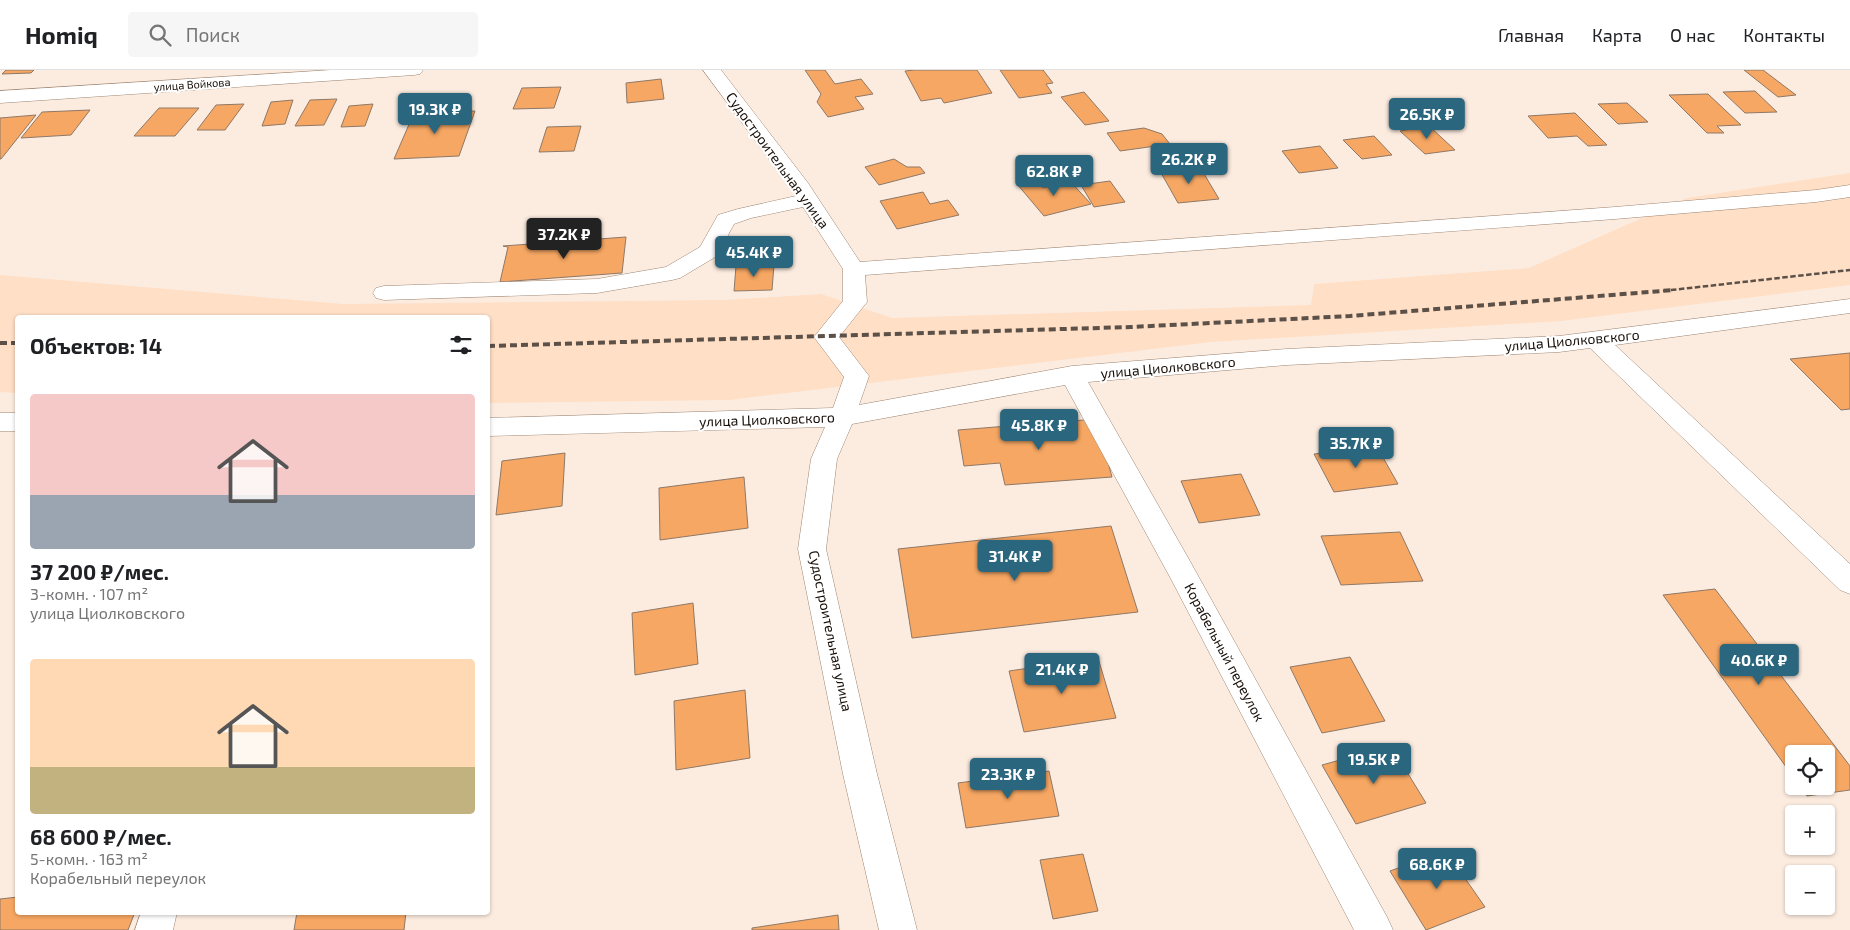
<!DOCTYPE html>
<html lang="ru">
<head>
<meta charset="utf-8">
<style>
  :root { --surface:#fff; --page:#f6f6f6; --text:#202124; --muted:#757577; --line:#e0e0e0; --accent:#2b667f }
  body { margin:0; font-family:"Exo 2",sans-serif; background:var(--page); color:var(--text); height:100vh; display:flex; flex-direction:column; font-size:19px; white-space:nowrap }
  * { box-sizing:border-box; margin:0 }
  p { font-size:16px; color:var(--muted) }
  .icon { flex:none; width:28px; height:28px; fill:none; stroke:currentColor; stroke-width:2; stroke-linecap:round; stroke-linejoin:round }
  .map { position:relative; flex:1; overflow:hidden }
  .side { position:absolute; left:15px; top:245px; width:475px; height:600px; display:flex; flex-direction:column; background:var(--surface); border-radius:5px; box-shadow:0 1px 4px #0004 }
  .side>* { flex:none }
  .controls { position:absolute; left:1785px; top:675px; display:grid; gap:10px }
  .controls a { display:grid; place-items:center; width:50px; height:50px; border-radius:5px; background:var(--surface); box-shadow:0 1px 4px #0004; font-size:25px }
  .price { position:absolute; translate:-50% -42px; padding:0 11px; border-radius:5px; background:var(--accent); color:#fff; font-size:16px; line-height:32px; filter:drop-shadow(0 1px 2px #0008) }
  .price::after { content:''; position:absolute; left:50%; top:30px; width:15px; height:11px; margin-left:-8px; background:inherit; clip-path:polygon(0 0,100% 0,50% 100%) }
  .price.current { background:#222; color:#fff }
  ul { padding:0; list-style:none }
  li { display:grid; align-content:center; gap:10px; height:265px; padding:0 15px }
  li span { display:grid; place-items:center; height:155px; border-radius:5px; color:#555 }
  li>.icon { margin-inline-start:auto }
  span .icon { width:90px; height:90px; fill:#fffc; stroke-width:1 }
  li b { font-size:21px }
  h2 { display:flex; justify-content:space-between; align-items:center; height:60px; padding:0 15px; font-size:21px }
  header { display:flex; align-items:center; gap:30px; box-sizing:border-box; height:70px; padding:0 25px; background:var(--surface); border-bottom:1px solid var(--line) }
  header strong { font-size:24px }
  nav { display:flex; gap:28px; margin-inline-start:auto; font-size:18px }
  .search { width:350px; height:45px; background:var(--page); display:flex; align-items:center; gap:12px; box-sizing:border-box; padding:0 18px; border-radius:5px; color:var(--muted); font-size:19px }
  .map>svg:first-child { display:block }
  .built { fill:#ffdfc6 }
  .building { fill:#f6a763; stroke:#8f7866 }
  .lines { fill:none; stroke-linecap:round; stroke-linejoin:round }
  .minor-casing { stroke:#9c8573; stroke-width:1 }
  .minor { fill:#fff; fill-rule:evenodd }
  .rail-far1 { stroke:#5c5149; stroke-width:2.5; stroke-dasharray:5.5 2.5; stroke-linecap:butt }
  .rail { stroke:#5c5149; stroke-width:4; stroke-dasharray:7 4; stroke-linecap:butt }
  .labels { text-anchor:middle; dominant-baseline:central; stroke-width:4; stroke-linejoin:round; paint-order:stroke }
  .far-street-label { font-size:11px; fill:#180f09; stroke:#fff }
  .street-label { font-size:14px; fill:#180f09; stroke:#fff }
</style>
</head>
<body>
<header>
<strong>Homiq</strong>
<div class="search"><svg class="icon" aria-label="search" viewBox="0 0 24 24"><circle cx="10" cy="10" r="6"/><path d="M15 15l6 6"/></svg>Поиск</div>
<nav><a>Главная</a><a>Карта</a><a>О нас</a><a>Контакты</a></nav>
</header>
<div class="map">
<svg width="1850" height="860" viewBox="0 0 1850 860">
  <rect width="100%" height="100%" fill="#fcece0"/>
  <!-- built -->
  <path class="built" d="M1850,103V215L1561,251L1211,272L729,330L488,333V248H18L17,323L0,322V205L344,234L724,230L821,224L892,248L1311,235L1314,214L1529,198L1687,128Z"/>
  <!-- building -->
  <path class="building" d="M6,0H34L31,3L2,4Z
    M805,0H825L835,14L861,9L873,24L855,27L864,39L828,47L817,32L821,24Z
    M915,0H977L992,23L944,33L941,28L921,31L905,1Z
    M1000,0H1043L1053,13L1046,14L1052,23L1019,28Z
    M1744,0H1763L1796,25L1778,27Z
    M661,9L664,29L627,33L626,13Z
    M561,17L554,38L513,39L522,18Z
    M1755,21L1777,42L1745,43L1723,22Z
    M1084,22L1109,51L1085,55L1061,27Z
    M1708,24L1741,55L1717,56L1724,63H1707L1669,25Z
    M337,29L324,55L295,56L310,30Z
    M293,30L285,54L262,56L271,32Z
    M1627,33L1648,52L1618,54L1598,34Z
    M244,34L225,60H197L216,35Z
    M373,34L365,56L341,57L349,36Z
    M159,38H199L175,66H134Z
    M90,40L71,65L21,68L42,42Z
    M475,41L459,86L394,89L414,43Z
    M1575,43L1607,75L1588,76L1577,66L1548,68L1528,46Z
    M36,45L1,89H0V48Z
    M581,56L574,81L539,82L547,57Z
    M1429,56L1455,80L1425,84L1400,61Z
    M1144,58L1162,64L1170,74L1120,81L1107,63Z
    M1374,66L1392,85L1362,89L1343,70Z
    M1320,76L1338,98L1299,103L1282,81Z
    M894,89L907,97H920L925,103L879,115L865,97Z
    M1200,97L1219,129L1178,133L1160,101Z
    M1036,110L1043,118L1070,111L1091,134L1044,146L1017,114Z
    M1110,111L1125,132L1094,137L1081,115Z
    M923,122L930,134L948,130L959,145L897,159L880,131Z
    M626,167L622,203L500,212L508,177L503,176Z
    M774,195L772,220L734,221L736,196Z
    M1850,283V339L1841,340L1790,289Z
    M1096,349L1112,407L1005,415L1000,393L964,396L958,360Z
    M1377,377L1398,414L1334,422L1314,384Z
    M565,383L562,436L496,445L502,391Z
    M1241,404L1260,445L1199,453L1181,411Z
    M744,407L748,458L660,470L659,418Z
    M1111,456L1138,542L912,568L898,479Z
    M1400,462L1423,511L1341,515L1321,466Z
    M1715,519L1850,696V720L1807,726L1800,716H1826V684H1794V708L1663,525Z
    M693,533L698,594L635,605L632,543Z
    M1350,587L1385,651L1322,663L1290,597Z
    M1098,588L1116,648L1024,662L1009,601Z
    M745,620L750,688L676,700L674,631Z
    M1391,676L1426,733L1356,754L1322,695Z
    M1049,701L1059,746L966,758L958,713Z
    M1446,781L1485,837L1426,860L1390,801Z
    M1083,784L1098,841L1053,849L1040,790Z
    M18,827V842H135L128,860H0V829Z
    M297,842H406L404,860H294Z
    M838,845L839,860H752V858Z"/>
  <g class="lines">
    <defs>
      <path id="minor" d="M331,0H423L420,4L414,5L0,33V21Z
        M703,0H721L808,113L860,192L1615,137L1816,120L1850,115V127L1816,132L1615,149L865,205L867,232L839,267L869,306L859,335L1072,296L1287,279L1559,266L1850,229V243L1615,275L1850,494V524L1840,520L1590,278L1559,282L1287,295L1088,312L1191,493L1387,847L1393,860H1354L1171,509L1065,315L852,354L837,389L826,479L877,704L917,860H879L843,704L798,479L811,389L825,357L488,366V348L833,338L844,307L814,267L843,231V199L803,137L751,148L734,154L717,186L680,208L672,210L597,223L384,230L376,228L373,223L376,218L384,216L597,209L666,197L700,177L718,145L738,139L796,126Z
        M0,343H18V361H0Z
        M141,842H177L173,860H135Z"/>
    </defs>
    <!-- minor casing -->
    <use href="#minor" class="minor-casing"/>
    <!-- minor -->
    <use href="#minor" class="minor"/>
    <!-- rail-far1 -->
    <path class="rail-far1" d="M1663,221L1850,200"/>
    <!-- rail -->
    <path class="rail" d="M0,273H18
      M488,276L1131,257L1350,246L1674,220"/>
  </g>
  <g class="labels">
    <!-- far-street labels -->
    <g class="far-street-label">
      <text transform="translate(192 14) rotate(-4)">улица Войкова</text>
    </g>
    <!-- street labels -->
    <g class="street-label">
      <text transform="translate(778 90) rotate(54)">Судостроительная улица</text>
      <text transform="translate(1572 270) rotate(-5)">улица Циолковского</text>
      <text transform="translate(1168 297) rotate(-5)">улица Циолковского</text>
      <text transform="translate(767 349) rotate(-2)">улица Циолковского</text>
      <text transform="translate(831 561) rotate(78)">Судостроительная улица</text>
      <text transform="translate(1225 582) rotate(62)">Корабельный переулок</text>
    </g>
  </g>
</svg>
<div class="controls">
<a><svg class="icon" aria-label="locate" viewBox="0 0 24 24"><circle cx="12" cy="12" r="6"/><path d="M12 2v4M12 18v4M2 12h4M18 12h4"/></svg></a>
<a>+</a>
<a>−</a>
</div>
<b class="price" style="left:435px;top:65px">19.3K ₽</b>
<b class="price" style="left:1427px;top:70px">26.5K ₽</b>
<b class="price" style="left:1189px;top:115px">26.2K ₽</b>
<b class="price" style="left:1054px;top:127px">62.8K ₽</b>
<b class="price current" style="left:564px;top:190px">37.2K ₽</b>
<b class="price" style="left:754px;top:208px">45.4K ₽</b>
<b class="price" style="left:1039px;top:381px">45.8K ₽</b>
<b class="price" style="left:1356px;top:399px">35.7K ₽</b>
<b class="price" style="left:1015px;top:512px">31.4K ₽</b>
<b class="price" style="left:1759px;top:616px">40.6K ₽</b>
<b class="price" style="left:1062px;top:625px">21.4K ₽</b>
<b class="price" style="left:1374px;top:715px">19.5K ₽</b>
<b class="price" style="left:1008px;top:730px">23.3K ₽</b>
<b class="price" style="left:1437px;top:820px">68.6K ₽</b>
<section class="side">
<h2>Объектов: 14<svg class="icon" aria-label="filters" viewBox="0 0 24 24"><path d="M4 7h16M4 17h16"/><circle cx="9" cy="7" r="2"/><circle cx="15" cy="17" r="2"/></svg></h2>
<ul>
<li><span style="background:linear-gradient(#f6c9c9 65%,#9aa5b1 0)"><svg class="icon" aria-label="home" viewBox="0 0 24 24"><path d="M3 11l9-7 9 7M6 9v11h12V9"/></svg></span><div><b>37 200 ₽/мес.</b><p>3-комн. · 107 m²</p><p>улица Циолковского</p></div></li>
<li><span style="background:linear-gradient(#ffd9b3 70%,#c2b280 0)"><svg class="icon" aria-label="home" viewBox="0 0 24 24"><path d="M3 11l9-7 9 7M6 9v11h12V9"/></svg></span><div><b>68 600 ₽/мес.</b><p>5-комн. · 163 m²</p><p>Корабельный переулок</p></div></li>
</ul>
</section>
</div>
</body>
</html>
